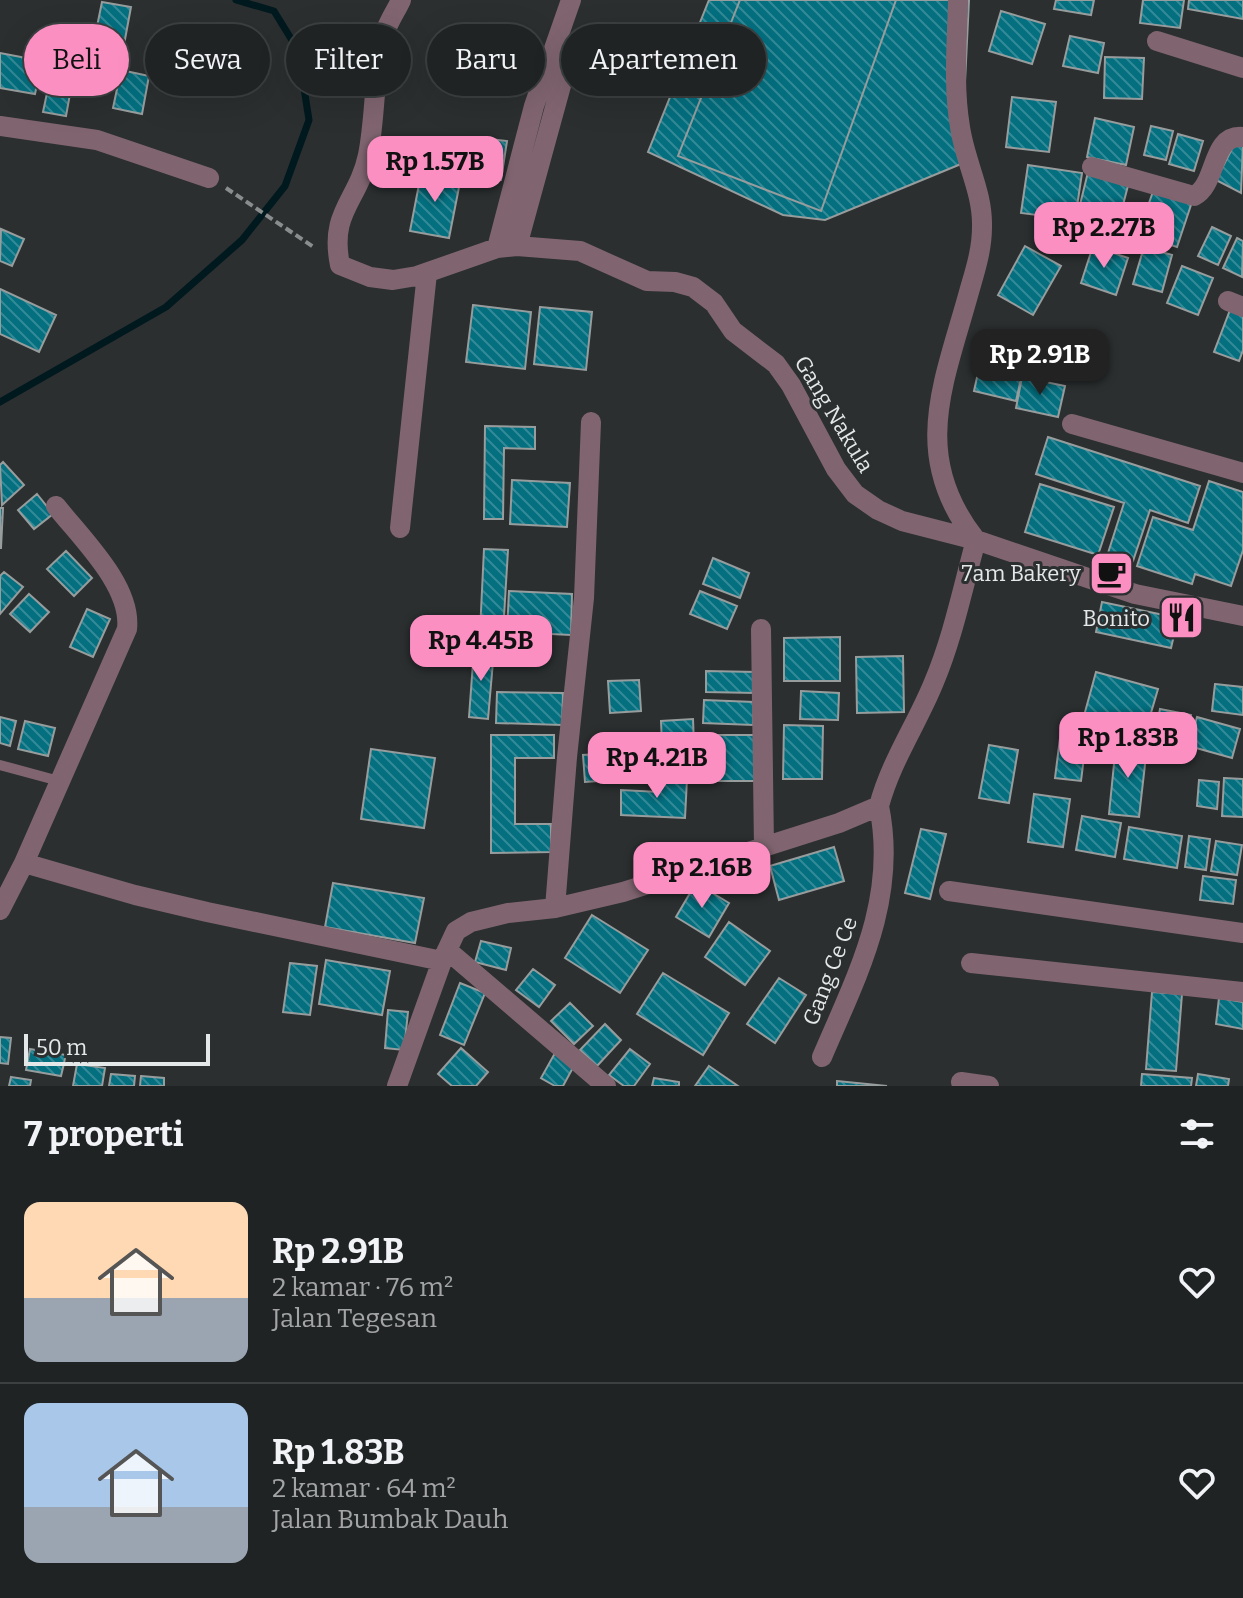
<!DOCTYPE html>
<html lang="id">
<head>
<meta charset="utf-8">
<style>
  :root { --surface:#202324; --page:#282b2c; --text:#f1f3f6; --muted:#a2a4a6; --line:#3d4041; --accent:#fc8fc2 }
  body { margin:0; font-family:Bitter,serif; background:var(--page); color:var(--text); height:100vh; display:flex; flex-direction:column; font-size:30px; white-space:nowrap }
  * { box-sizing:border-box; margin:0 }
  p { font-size:26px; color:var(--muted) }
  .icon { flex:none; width:44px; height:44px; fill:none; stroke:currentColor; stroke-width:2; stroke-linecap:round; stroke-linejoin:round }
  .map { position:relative; height:1086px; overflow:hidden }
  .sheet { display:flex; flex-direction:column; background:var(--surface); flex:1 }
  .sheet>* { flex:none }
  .hud { position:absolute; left:24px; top:24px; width:800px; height:72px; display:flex; gap:16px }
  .scale { position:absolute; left:24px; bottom:20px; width:186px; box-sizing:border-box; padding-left:8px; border:4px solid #e5e8e9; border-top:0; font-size:22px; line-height:28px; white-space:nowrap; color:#e5e8e9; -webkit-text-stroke:6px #2b2f30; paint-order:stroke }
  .price { position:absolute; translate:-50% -68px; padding:0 18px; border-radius:16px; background:var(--accent); color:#111; font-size:26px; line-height:52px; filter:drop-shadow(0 2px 4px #0008) }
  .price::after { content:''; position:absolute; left:50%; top:48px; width:24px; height:18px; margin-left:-12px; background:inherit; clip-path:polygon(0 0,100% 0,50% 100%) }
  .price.current { background:#222; color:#fff }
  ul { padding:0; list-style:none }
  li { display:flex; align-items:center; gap:24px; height:200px; padding:0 24px }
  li+li { border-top:2px solid var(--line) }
  li span { display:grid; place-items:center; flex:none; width:224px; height:160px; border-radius:16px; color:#555 }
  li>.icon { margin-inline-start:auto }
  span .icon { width:96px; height:96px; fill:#fffc; stroke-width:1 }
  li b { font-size:34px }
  h2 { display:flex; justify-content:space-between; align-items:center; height:96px; padding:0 24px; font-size:34px }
  .chip { padding:0 28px; border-radius:36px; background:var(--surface); box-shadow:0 8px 32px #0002,0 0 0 2px var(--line); font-size:28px; line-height:72px }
  .chip.current { background:var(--accent); color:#111 }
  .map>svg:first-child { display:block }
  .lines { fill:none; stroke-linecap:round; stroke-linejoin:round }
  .stream { stroke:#00191e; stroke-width:7 }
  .building { fill:url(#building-back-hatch); stroke:#979c9d; stroke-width:2 }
  .path { stroke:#8a8d8e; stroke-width:4; stroke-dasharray:8 4; stroke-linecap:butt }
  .service { stroke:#806570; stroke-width:10 }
  .minor { stroke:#806570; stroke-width:20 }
  .labels { text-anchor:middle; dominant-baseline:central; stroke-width:6; stroke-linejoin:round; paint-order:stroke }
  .street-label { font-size:22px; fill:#e5e8e9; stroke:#2b2f30 }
  .poi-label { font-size:22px; fill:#e5e8e9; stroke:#2b2f30; text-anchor:end }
</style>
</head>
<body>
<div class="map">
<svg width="1243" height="1086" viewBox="0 0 1243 1086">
  <defs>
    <pattern id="building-back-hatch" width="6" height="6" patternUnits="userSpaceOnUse" patternTransform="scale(2)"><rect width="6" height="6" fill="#036f7f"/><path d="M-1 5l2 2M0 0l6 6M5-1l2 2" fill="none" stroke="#348a97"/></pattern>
  </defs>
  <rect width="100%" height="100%" fill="#2b2f30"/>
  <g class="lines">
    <!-- stream -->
    <path class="stream" d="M0,402L166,307L242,240L285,186L309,120L298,50L274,11L236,0"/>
  </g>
  <!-- building -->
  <path class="building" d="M709,0H969L961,164L825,220L783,215L648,152Z
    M740,0H896L821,211L678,156Z
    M1056,0H1094L1091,15L1054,9Z
    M1143,0H1184L1180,28L1140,23Z
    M1189,0H1243V19L1188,9Z
    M102,2L131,7L121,61L91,56Z
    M1001,11L1045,24L1032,64L989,51Z
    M1070,36L1104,43L1098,73L1063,66Z
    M479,48L500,56L492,76L471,67Z
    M0,53L42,61L35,94L0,88Z
    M59,57L76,60L73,76L56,72Z
    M1105,57L1144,58L1142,99L1104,98Z
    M121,70L149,76L142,114L113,108Z
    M50,79L72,83L66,116L43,112Z
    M1012,97L1056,102L1049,152L1006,147Z
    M1095,118L1134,127L1126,165L1087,157Z
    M1151,126L1173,131L1166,160L1144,155Z
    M1178,134L1203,141L1194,171L1169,164Z
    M482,138L507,141L501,180L476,177Z
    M1237,139L1243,142L1241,193L1216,180Z
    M1028,165L1082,173L1075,220L1021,213Z
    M1089,168L1130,178L1117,228L1077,217Z
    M422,169L461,177L449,238L410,231Z
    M1155,186L1193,199L1177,247L1138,234Z
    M1212,227L1231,236L1218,265L1198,256Z
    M1,229L24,239L12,266L0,261Z
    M1237,238L1243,241L1242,277L1223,268Z
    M1025,246L1061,266L1033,315L998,295Z
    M1093,246L1128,258L1116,295L1081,283Z
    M1144,247L1172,255L1162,292L1133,284Z
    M1182,266L1213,278L1198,315L1167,303Z
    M0,289L56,315L39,352L0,334Z
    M473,305L531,312L525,369L466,362Z
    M540,307L592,312L586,370L534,364Z
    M1230,310L1243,315V350L1239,361L1214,352Z
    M980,364L1022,374L1016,401L974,391Z
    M1022,377L1065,386L1058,417L1016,408Z
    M485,426L535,427V449L504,448L503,519H484Z
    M1048,437L1200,486L1188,523L1150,510L1133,561L1108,553L1124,503L1036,474Z
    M3,462L24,485L2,505L0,465Z
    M512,480L570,483L567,527L510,524Z
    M1209,481L1243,492V550L1231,586L1195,574L1192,584L1137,566L1153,517L1193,530Z
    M1040,484L1114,507L1098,555L1025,532Z
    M37,494L53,514L34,529L18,510Z
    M0,508H3L1,548H0Z
    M484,549L508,550L503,633L480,632Z
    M66,551L92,578L74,596L47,569Z
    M713,558L749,573L740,598L703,584Z
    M4,572L23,587L0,614V576Z
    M509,591L572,594L571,635L507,632Z
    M700,591L737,606L727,629L690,614Z
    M29,594L49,612L30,632L10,614Z
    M1102,602L1178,618L1171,648L1096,632Z
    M87,609L110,619L93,657L70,647Z
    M840,637V681H784V638Z
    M474,649L494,650L488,719L469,717Z
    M903,656L904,712L857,713L856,657Z
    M706,671L757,672L756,693L706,692Z
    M1096,672L1158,689L1143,740L1082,723Z
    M639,680L641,711L610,713L608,681Z
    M1215,684L1243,687V715L1212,711Z
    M801,691L839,693L838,720L800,719Z
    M497,692L563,693L562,725L496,723Z
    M704,700L754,702L753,725L703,723Z
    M1160,709L1191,715L1185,745L1154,739Z
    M0,717L16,721L10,746L0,743Z
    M1197,717L1240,729L1232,758L1189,746Z
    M693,719L695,769L663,770L661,721Z
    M25,721L55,728L48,756L18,749Z
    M784,725L823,726L822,779H783Z
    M1061,730L1087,733L1081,781L1055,778Z
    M491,735H554V758H515V824H551V852L491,853Z
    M704,735H756V781H704Z
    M1116,744L1147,747L1139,817L1109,814Z
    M989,745L1018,750L1009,803L979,798Z
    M371,749L435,758L424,828L361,819Z
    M612,753L613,780L585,782L583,755Z
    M660,778L687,779L685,818L621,815V790L659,792Z
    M1224,778L1243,779V817L1222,816Z
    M1199,780L1219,782L1217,809L1197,806Z
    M1034,794L1070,799L1063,847L1028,842Z
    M1082,816L1121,823L1115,857L1076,850Z
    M1129,827L1182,836L1177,868L1124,859Z
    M921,829L946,834L930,899L905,893Z
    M1189,836L1210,839L1206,870L1185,867Z
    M1216,841L1242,845L1237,875L1211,871Z
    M834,847L844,881L779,900L770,866Z
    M1203,876L1236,880L1233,904L1200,900Z
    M333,883L424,898L415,943L325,927Z
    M696,883L729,903L709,937L676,917Z
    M592,915L648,950L620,993L565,958Z
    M729,922L770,951L745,985L705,957Z
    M481,941L511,948L506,970L475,962Z
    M326,960L390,971L382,1015L319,1004Z
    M290,963L317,966L310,1015L283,1012Z
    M533,969L555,985L539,1007L516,990Z
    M663,973L729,1013L703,1055L637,1014Z
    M779,978L806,995L775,1043L747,1024Z
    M460,983L485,993L464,1045L440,1035Z
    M1152,992L1182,994L1176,1071L1146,1069Z
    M1219,998L1243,1002V1029L1216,1024Z
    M570,1003L593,1026L574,1044L551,1021Z
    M388,1010L408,1012L404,1050L385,1048Z
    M605,1024L621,1040L597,1066L580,1050Z
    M0,1037L11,1038L8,1064L0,1063Z
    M461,1048L488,1072L476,1086H452L438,1074Z
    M30,1049L66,1055L61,1076L26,1070Z
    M630,1049L650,1064L634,1086H624L609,1075Z
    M555,1053L575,1064L563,1086H555L541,1078Z
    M77,1064L105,1068L102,1086H73Z
    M709,1066L738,1086H695Z
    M111,1074L135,1076L134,1086H109Z
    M1142,1074L1192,1078L1191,1086H1141Z
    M1198,1074L1229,1079L1228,1086H1196Z
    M141,1076L164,1078V1086H140Z
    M11,1077L31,1080L30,1086H9Z
    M654,1078L679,1082V1086H652Z
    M837,1081L887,1086H837Z"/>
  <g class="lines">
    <!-- path -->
    <path class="path" d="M226,188L315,248"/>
    <!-- service -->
    <path class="service" d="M0,765L59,781"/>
    <!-- minor -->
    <path class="minor" d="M401,0C396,11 388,22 385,33C373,72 376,115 368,155C358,202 329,211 340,265L370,277L393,280L417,276L497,248L517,246L580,251L647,281L675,282L693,287L714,303L733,331L776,364L791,385L836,469L855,494L878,510L902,521L976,540L1135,594L1243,616
      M958,0C957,42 953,86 960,127C965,162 983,192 982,227C982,250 975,271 969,292C944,383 909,456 976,540
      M1157,41L1243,68
      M0,126L97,140L209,178
      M1092,167L1194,196C1218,184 1210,134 1243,137
      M517,246L571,49
      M497,248L534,106L571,0
      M1228,301L1243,307
      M1072,424L1243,473
      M400,528L427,273
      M761,629L764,847
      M24,863L135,895L207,912L442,961
      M949,891L1243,933
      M555,908L567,757L584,598L591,422
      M0,910L24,863L127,629C132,586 81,538 56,506
      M447,950L606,1086
      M971,963L1243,992
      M822,1057C857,975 898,899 879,806
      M961,1082L989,1086
      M397,1086L442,961L456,931L471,922L508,913L555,908L623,892L839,823L879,806C891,761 917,724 934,682C953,637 963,587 976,540"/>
  </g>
  <!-- icons -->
  <defs>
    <symbol id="cafe-square" viewBox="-11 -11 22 22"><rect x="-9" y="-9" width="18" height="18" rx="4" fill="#fc8fc2" stroke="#2b2f30"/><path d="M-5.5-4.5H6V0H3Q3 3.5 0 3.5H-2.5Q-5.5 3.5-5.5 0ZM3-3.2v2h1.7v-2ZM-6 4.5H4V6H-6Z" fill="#111"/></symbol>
    <symbol id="restaurant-square" viewBox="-11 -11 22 22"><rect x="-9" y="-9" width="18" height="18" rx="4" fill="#fc8fc2" stroke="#2b2f30"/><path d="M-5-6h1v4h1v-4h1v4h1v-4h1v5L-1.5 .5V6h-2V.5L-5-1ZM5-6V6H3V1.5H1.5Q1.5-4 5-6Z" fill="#111"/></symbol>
  </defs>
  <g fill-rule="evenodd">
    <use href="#cafe-square" x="1086" y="548" width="51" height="51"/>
    <use href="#restaurant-square" x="1156" y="592" width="51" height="51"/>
  </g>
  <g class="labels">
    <!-- street labels -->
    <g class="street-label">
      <text transform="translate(834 414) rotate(59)">Gang Nakula</text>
      <text transform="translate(830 971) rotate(-69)">Gang Ce Ce</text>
    </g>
    <!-- poi labels -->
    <g class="poi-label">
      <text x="1081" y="573">7am Bakery</text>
      <text x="1150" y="618">Bonito</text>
    </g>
  </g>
</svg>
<div class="scale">50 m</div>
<b class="price" style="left:435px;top:204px">Rp 1.57B</b>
<b class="price" style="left:1104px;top:270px">Rp 2.27B</b>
<b class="price current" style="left:1040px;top:397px">Rp 2.91B</b>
<b class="price" style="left:481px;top:683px">Rp 4.45B</b>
<b class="price" style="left:1128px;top:780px">Rp 1.83B</b>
<b class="price" style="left:657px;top:800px">Rp 4.21B</b>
<b class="price" style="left:702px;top:910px">Rp 2.16B</b>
<div class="hud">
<a class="chip current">Beli</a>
<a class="chip">Sewa</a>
<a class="chip">Filter</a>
<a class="chip">Baru</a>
<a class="chip">Apartemen</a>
</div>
</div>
<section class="sheet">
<h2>7 properti<svg class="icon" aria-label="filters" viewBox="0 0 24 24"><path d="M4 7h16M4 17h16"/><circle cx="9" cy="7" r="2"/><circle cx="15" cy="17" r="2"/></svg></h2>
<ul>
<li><span style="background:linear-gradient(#ffd9b3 60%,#9aa5b1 0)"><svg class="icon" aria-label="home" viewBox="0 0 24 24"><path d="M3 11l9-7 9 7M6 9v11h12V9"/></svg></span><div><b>Rp 2.91B</b><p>2 kamar · 76 m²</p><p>Jalan Tegesan</p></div><svg class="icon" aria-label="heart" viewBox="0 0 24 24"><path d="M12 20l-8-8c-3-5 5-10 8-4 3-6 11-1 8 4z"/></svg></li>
<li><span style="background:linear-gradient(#a9c7e8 65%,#9aa5b1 0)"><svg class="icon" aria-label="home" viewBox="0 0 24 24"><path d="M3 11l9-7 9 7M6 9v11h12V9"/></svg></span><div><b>Rp 1.83B</b><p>2 kamar · 64 m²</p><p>Jalan Bumbak Dauh</p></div><svg class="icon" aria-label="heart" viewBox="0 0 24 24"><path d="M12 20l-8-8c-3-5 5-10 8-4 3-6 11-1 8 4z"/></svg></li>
</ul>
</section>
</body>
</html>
